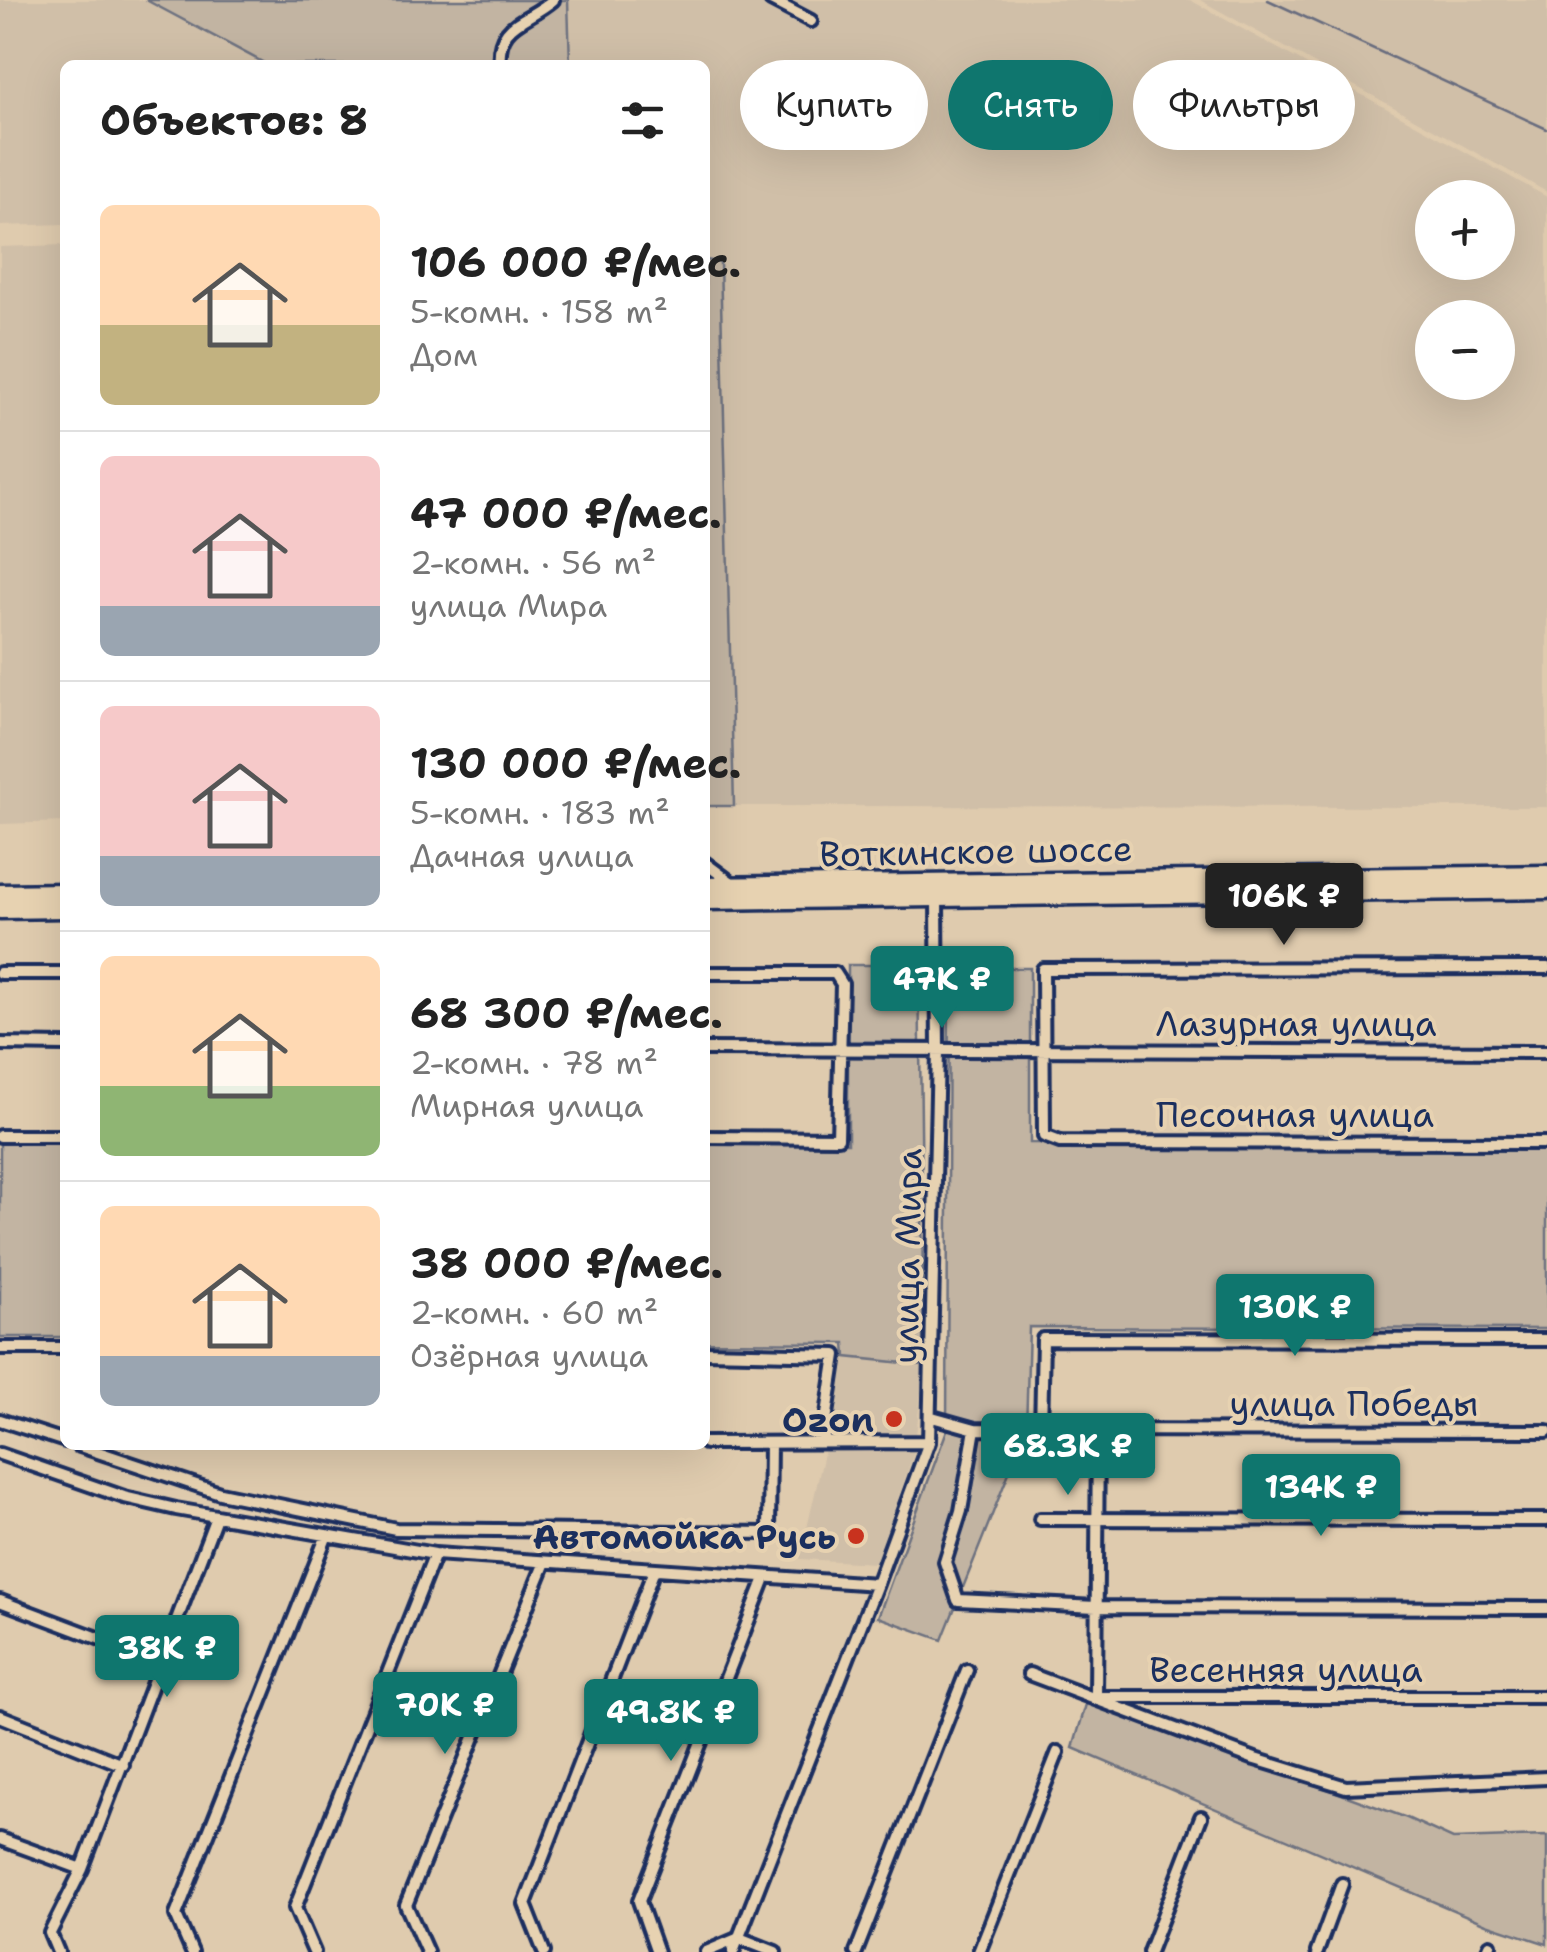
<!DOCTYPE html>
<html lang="ru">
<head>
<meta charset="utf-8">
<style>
  :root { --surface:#fff; --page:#f2f2f2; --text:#222; --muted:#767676; --line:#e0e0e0; --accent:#0f766e }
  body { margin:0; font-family:"Shantell Sans",sans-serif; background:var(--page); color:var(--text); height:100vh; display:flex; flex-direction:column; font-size:38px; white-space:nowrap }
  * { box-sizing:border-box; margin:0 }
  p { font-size:32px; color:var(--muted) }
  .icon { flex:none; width:55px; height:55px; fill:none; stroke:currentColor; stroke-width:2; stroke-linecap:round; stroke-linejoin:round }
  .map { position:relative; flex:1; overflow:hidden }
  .side { position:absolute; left:60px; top:60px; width:650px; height:1390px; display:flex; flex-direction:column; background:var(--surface); border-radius:15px; box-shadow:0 10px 40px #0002 }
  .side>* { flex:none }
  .guide { position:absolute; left:740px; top:60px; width:655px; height:90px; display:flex; gap:20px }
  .controls { position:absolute; left:1415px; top:180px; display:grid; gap:20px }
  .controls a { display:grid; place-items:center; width:100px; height:100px; border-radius:50%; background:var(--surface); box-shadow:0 10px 40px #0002; font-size:50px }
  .price { position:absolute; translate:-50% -85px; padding:0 22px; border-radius:10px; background:var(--accent); color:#fff; font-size:32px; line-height:65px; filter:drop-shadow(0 2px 5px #0008) }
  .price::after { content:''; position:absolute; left:50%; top:60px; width:30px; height:22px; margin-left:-15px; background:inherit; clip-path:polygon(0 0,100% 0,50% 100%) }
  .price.on { background:#222; color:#fff }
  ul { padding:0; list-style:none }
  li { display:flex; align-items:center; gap:30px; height:250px; padding:0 40px }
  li+li { border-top:2px solid var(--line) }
  li span { display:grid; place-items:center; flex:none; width:280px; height:200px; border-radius:15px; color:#555 }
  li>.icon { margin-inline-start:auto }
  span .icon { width:120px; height:120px; fill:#fffc; stroke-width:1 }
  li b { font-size:42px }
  h2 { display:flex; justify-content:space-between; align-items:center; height:120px; padding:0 40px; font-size:42px }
  .tag { padding:0 35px; border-radius:45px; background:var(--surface); box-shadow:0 10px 40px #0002; font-size:35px; line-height:90px }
  .tag.on { background:var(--accent); color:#fff }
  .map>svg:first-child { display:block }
  .built { fill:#d0bfa8; fill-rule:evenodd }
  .green { fill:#c2b4a2; stroke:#6e7280; stroke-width:2.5 }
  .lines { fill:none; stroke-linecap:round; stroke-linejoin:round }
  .stream { stroke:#686c7e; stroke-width:2.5 }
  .minor-casing { stroke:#1b2f5e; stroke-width:18 }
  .primary-casing { stroke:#1b2f5e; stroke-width:25 }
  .minor { stroke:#e7d2b1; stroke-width:10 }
  .primary { stroke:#e7d2b1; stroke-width:18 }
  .poi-dot { fill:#c8321e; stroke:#e7d2b1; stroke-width:4 }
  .labels { text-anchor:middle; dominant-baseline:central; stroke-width:8; stroke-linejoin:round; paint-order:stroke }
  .street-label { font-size:35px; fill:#1b2f5e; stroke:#e7d2b1 }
  .poi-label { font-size:35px; font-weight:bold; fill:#1b2f5e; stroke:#e7d2b1; text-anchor:end }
</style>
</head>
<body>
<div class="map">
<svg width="1547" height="1952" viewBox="0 0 1547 1952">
  <rect width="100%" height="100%" fill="#dfcbae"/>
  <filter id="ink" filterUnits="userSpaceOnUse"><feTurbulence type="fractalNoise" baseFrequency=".01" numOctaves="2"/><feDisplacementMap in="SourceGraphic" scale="20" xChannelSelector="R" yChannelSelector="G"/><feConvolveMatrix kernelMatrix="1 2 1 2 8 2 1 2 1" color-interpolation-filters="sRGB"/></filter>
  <g filter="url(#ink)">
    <!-- built -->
    <path class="built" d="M0,0H146L268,65H65V224L0,226Z
      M568,0H1190L1547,197V807L734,806L720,263L705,260V65H570ZM1432,198H1498V262H1432ZM1432,318H1498V382H1432Z
      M1200,0H1547V192Z
      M65,245V822L0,824V247Z
      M846,1357L924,1365L914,1453L875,1563L800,1559Z"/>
    <!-- green -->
    <path class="green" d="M146,0H568L570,65H268Z
      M705,260L720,262L734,806H705Z
      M848,965H919L924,1365L846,1357L845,1343L705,1342V1143H848Z
      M949,968H1030V1143L1547,1145V1329L1029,1327L1026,1430L942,1640L878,1617L947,1430Z
      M0,1142H65V1337H0Z
      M1087,1701L1407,1818L1453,1839L1547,1836V1944L1486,1924L1073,1748Z"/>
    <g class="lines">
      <!-- stream -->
      <path class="stream" d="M1268,0L1547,129"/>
      <defs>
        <path id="minor" d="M771,0L811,21
          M500,65C496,22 526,23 553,0
          M705,863L736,886
          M1547,968L1043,969L1044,1136L1060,1142L1547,1143
          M0,973H65
          M705,973H835L842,984L838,1138L705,1137
          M0,1044L65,1045
          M705,1049L1547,1052
          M0,1136H65
          M0,1348H65
          M705,1352L836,1355L823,1441
          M932,1417L975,1429L1026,1430L1547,1431
          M0,1420L65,1441
          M975,1429L961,1511L945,1562L958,1600L1096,1607L1547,1608
          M1041,1429L1043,1339L1547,1340
          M705,1443L929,1442
          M77,1445L220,1493L396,1529L769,1533L770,1443
          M0,1454L124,1497L176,1509L435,1554L877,1584
          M1040,1519L1547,1520
          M0,1601L159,1661
          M1029,1674L1255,1759L1346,1787L1547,1778
          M1096,1697L1098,1429
          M1102,1697H1547
          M0,1716L123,1765
          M0,1839L82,1869
          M739,1938L775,1952
          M58,1952L50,1933L82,1869L216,1517
          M192,1952L176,1915L327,1535
          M314,1952L295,1908L435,1554
          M427,1952L406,1905L545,1562
          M544,1952L525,1904L654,1570
          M657,1952L639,1901L765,1578
          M706,1952L739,1938
          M733,1952L877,1584L929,1442L938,1051L937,895
          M856,1952L967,1670
          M979,1952L1058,1752
          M1149,1952L1201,1817
          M1317,1952L1342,1884
          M1487,1952L1490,1945"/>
        <path id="primary" d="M705,887L1547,875
          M0,894L65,893
          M705,900L1547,889
          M0,909L65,908"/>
      </defs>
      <!-- minor casing -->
      <use href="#minor" class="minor-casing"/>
      <!-- primary casing -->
      <use href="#primary" class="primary-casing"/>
      <!-- minor -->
      <use href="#minor" class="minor"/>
      <!-- primary -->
      <use href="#primary" class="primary"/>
    </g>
  </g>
  <!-- markers -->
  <g class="poi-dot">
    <circle cx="894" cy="1419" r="10"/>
    <circle cx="856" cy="1536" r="10"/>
  </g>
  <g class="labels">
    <!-- street labels -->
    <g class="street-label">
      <text transform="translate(976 851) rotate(-1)">Воткинское шоссе</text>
      <text x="1296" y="1023">Лазурная улица</text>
      <text x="1295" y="1114">Песочная улица</text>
      <text transform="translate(907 1256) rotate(-89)">улица Мира</text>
      <text x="1354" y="1403">улица Победы</text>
      <text x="1286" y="1669">Весенняя улица</text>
    </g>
    <!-- poi labels -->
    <g class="poi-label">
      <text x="874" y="1419">Ozon</text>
      <text x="836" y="1536">Автомойка Русь</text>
    </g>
  </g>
</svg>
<div class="controls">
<a>+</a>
<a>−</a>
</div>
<b class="price on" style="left:1284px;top:948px">106K ₽</b>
<b class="price" style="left:942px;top:1031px">47K ₽</b>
<b class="price" style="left:1295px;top:1359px">130K ₽</b>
<b class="price" style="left:1068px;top:1498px">68.3K ₽</b>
<b class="price" style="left:1321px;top:1539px">134K ₽</b>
<b class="price" style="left:167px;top:1700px">38K ₽</b>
<b class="price" style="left:445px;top:1757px">70K ₽</b>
<b class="price" style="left:671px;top:1764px">49.8K ₽</b>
<div class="guide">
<a class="tag">Купить</a>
<a class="tag on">Снять</a>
<a class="tag">Фильтры</a>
</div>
<section class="side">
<h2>Объектов: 8<svg class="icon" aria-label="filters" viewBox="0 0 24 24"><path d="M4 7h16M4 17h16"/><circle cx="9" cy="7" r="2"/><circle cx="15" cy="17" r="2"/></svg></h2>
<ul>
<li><span style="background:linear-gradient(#ffd9b3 60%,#c2b280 0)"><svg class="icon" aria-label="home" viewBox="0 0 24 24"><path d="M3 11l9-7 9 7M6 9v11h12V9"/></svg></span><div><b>106 000 ₽/мес.</b><p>5-комн. · 158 m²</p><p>Дом</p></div></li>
<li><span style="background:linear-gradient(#f6c9c9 75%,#9aa5b1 0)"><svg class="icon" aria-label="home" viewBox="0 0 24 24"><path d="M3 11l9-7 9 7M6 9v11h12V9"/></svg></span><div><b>47 000 ₽/мес.</b><p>2-комн. · 56 m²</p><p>улица Мира</p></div></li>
<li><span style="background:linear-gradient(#f6c9c9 75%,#9aa5b1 0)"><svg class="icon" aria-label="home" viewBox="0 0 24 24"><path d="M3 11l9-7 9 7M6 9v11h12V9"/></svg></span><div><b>130 000 ₽/мес.</b><p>5-комн. · 183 m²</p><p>Дачная улица</p></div></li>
<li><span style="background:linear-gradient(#ffd9b3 65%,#8fb573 0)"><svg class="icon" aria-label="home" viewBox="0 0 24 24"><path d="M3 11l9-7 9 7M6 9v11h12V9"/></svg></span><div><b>68 300 ₽/мес.</b><p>2-комн. · 78 m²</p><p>Мирная улица</p></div></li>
<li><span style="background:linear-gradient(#ffd9b3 75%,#9aa5b1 0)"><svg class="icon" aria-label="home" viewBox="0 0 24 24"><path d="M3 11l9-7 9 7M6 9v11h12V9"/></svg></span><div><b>38 000 ₽/мес.</b><p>2-комн. · 60 m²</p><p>Озёрная улица</p></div></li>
</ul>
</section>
</div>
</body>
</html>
